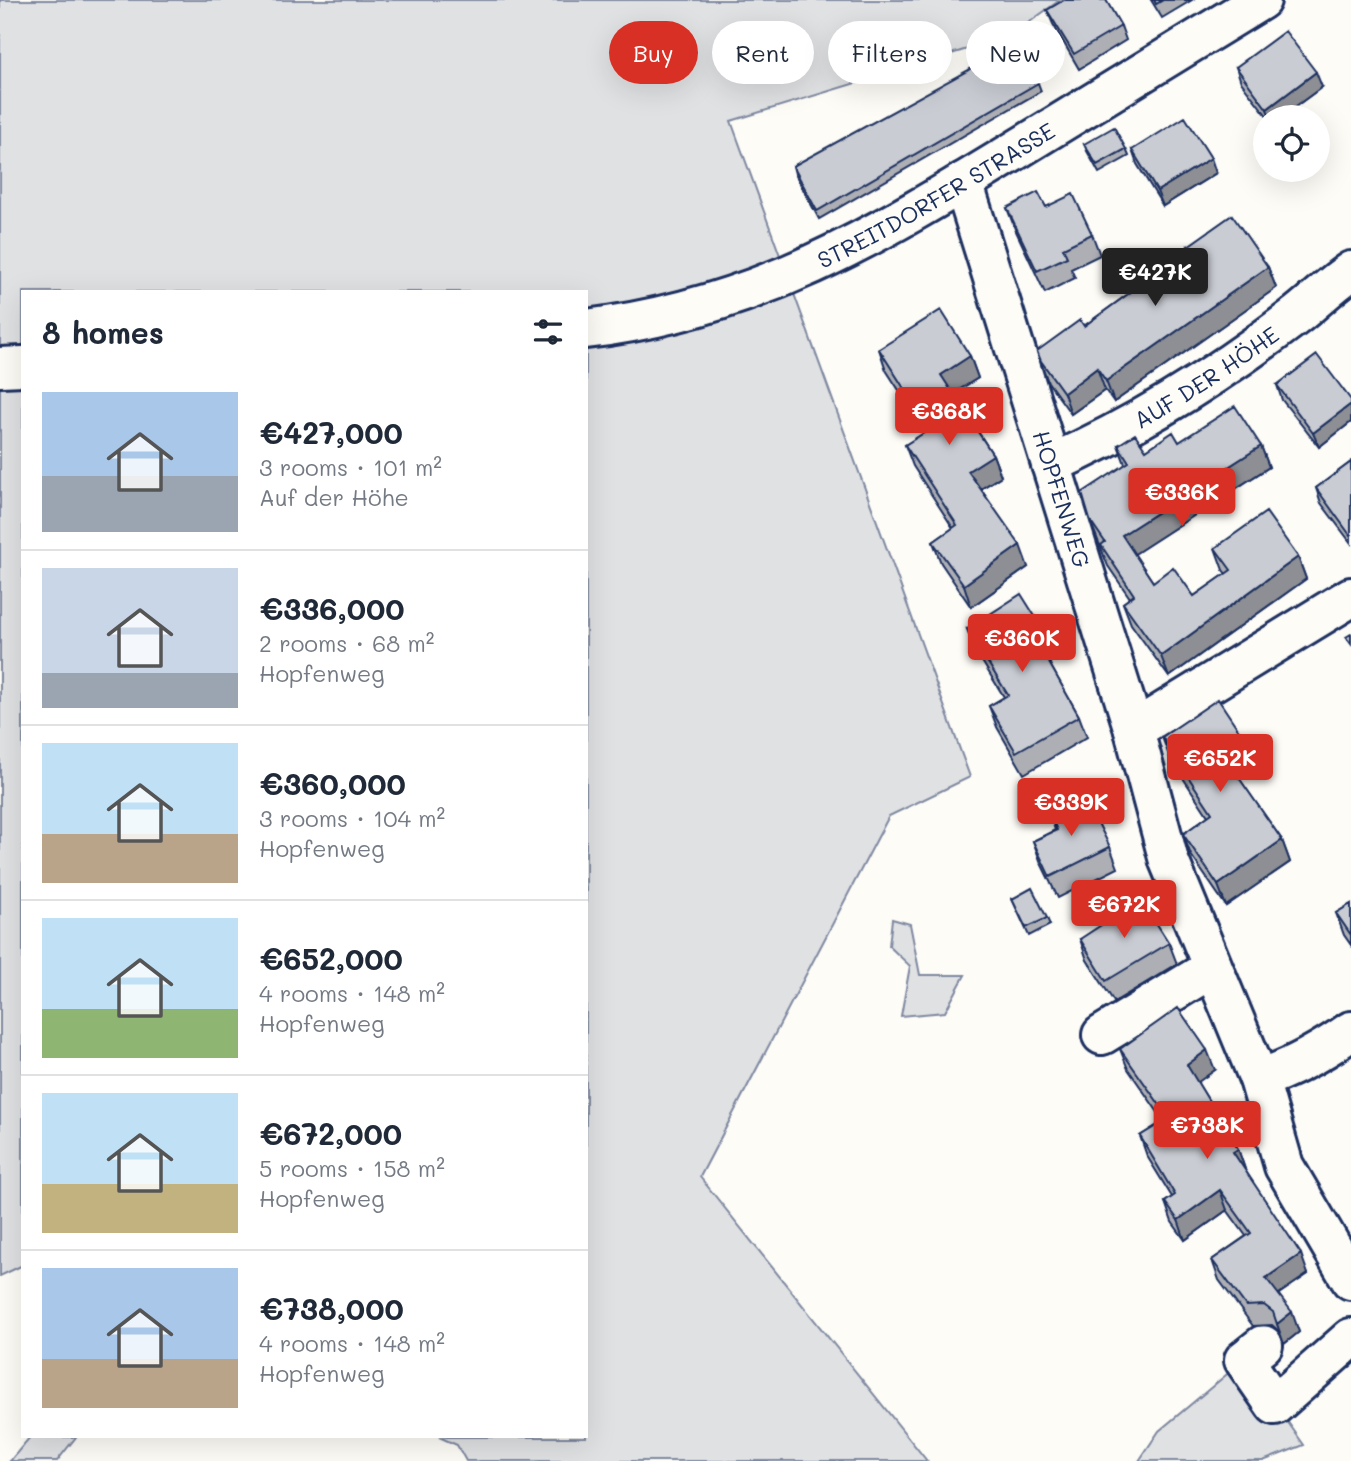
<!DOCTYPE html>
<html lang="en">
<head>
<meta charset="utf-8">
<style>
  :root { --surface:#fff; --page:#f2f2f3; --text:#1f2937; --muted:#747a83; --line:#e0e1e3; --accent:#d93025 }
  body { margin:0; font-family:Mali,sans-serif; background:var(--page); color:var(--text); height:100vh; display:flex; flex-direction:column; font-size:26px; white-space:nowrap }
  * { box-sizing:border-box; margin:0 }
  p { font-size:23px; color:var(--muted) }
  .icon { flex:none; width:38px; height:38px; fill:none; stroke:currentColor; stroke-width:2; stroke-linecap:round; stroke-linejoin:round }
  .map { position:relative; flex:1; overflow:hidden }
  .sheet { position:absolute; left:21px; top:290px; width:567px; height:1148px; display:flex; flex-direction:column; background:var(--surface); border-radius:0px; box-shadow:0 7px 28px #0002 }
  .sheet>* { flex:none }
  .hud { position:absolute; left:609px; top:21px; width:637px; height:63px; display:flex; gap:14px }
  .fabs { position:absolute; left:1253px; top:105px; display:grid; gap:14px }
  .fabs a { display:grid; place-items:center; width:77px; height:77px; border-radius:50%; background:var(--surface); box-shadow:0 7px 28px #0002; font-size:35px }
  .price { position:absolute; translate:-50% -60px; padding:0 16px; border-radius:7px; background:var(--accent); color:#fff; font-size:23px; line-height:46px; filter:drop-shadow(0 2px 4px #0008) }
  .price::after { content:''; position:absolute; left:50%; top:42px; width:21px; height:16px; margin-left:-10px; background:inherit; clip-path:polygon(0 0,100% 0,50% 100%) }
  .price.current { background:#222; color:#fff }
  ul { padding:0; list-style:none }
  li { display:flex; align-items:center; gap:21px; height:175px; padding:0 21px }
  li+li { border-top:2px solid var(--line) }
  li span { display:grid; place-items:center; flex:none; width:196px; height:140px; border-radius:0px; color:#555 }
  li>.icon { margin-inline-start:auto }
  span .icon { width:84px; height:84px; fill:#fffc; stroke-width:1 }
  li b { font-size:30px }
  h2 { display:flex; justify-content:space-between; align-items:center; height:84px; padding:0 21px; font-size:30px }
  .tag { padding:0 24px; border-radius:32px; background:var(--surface); box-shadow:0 7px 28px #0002; font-size:24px; line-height:63px }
  .tag.current { background:var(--accent); color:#fff }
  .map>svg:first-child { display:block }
  .green { fill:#e0e1e3; stroke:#7e88a0; stroke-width:2 }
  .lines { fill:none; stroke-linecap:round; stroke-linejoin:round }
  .minor-casing { stroke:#1b2f5e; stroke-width:44 }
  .minor { stroke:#fdfcf7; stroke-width:38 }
  .wall { fill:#adafb5; stroke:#1b2f5e; stroke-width:2 }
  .shaded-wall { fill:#8d8f94; stroke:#1b2f5e; stroke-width:2 }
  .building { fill:#c9ccd3; stroke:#1b2f5e; stroke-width:2 }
  .labels { text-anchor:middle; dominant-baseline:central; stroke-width:6; stroke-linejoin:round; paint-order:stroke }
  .street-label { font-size:23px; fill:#1b2f5e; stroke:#fdfcf7 }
</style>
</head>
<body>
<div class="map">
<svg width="1351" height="1461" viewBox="0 0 1351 1461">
  <rect width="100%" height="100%" fill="#fdfcf7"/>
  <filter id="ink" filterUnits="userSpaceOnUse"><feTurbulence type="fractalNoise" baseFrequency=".0143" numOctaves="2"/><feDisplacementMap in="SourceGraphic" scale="14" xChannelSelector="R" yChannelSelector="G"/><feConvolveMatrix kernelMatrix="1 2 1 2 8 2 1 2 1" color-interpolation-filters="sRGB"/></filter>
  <g filter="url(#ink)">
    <!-- green -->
    <path class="green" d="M0,0H1060L1010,36L731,121L970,777L889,816L700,1177L927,1461H466L457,1445L439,1437H586V292H23V1265L0,1276Z
      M892,919L910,924L920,975H965L945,1012L901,1016L910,966L889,946Z
      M1244,1360L1304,1445L1263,1461H1139L1159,1431Z
      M30,1437H76L57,1461H10Z"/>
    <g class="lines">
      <defs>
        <g id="minor">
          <path id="s1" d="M963,182L1134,730L1169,861L1259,1079L1284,1166L1351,1280"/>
          <path id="s2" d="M586,329C759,308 877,235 1021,147C1101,98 1181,49 1261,0"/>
          <path d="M0,367L23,366"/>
          <path id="s3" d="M1051,464C1137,426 1218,375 1293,318C1313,303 1330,285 1351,271"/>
          <path d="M1134,730L1351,597"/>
          <path d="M1102,1035L1212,968"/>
          <path d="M1259,1079C1293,1068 1321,1052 1351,1031"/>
          <path d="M1263,1345L1244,1360L1275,1405L1351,1338"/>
        </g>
      </defs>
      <!-- minor casing -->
      <use href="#minor" class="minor-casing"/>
      <!-- minor -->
      <use href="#minor" class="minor"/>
    </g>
    <!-- wall -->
    <path class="wall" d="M1151,0H1192L1162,18Z
      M1047,10L1121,26L1126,40L1079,69L1053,24Z
      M1236,67L1322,87L1281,117H1268L1241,82Z
      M1038,83L1041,91L819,219L795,174L793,166Z
      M1084,144L1126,149L1129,156L1099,173L1087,151Z
      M1132,150L1216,173L1163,206L1137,164Z
      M1046,207L1092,234L1100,255L1071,269L1075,278L1045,293L1015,229L1007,208Z
      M1188,246L1268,267L1276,288L1114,402L1105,390L1071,414L1048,382L1037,351L1084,326L1189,250Z
      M879,349L970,356L978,378L953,393L993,455L1001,476L981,489L1028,567L971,607L941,563L933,542L953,528L913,466L905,445L926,432L886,370Z
      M1277,385L1351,400V422L1319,447L1282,400Z
      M1179,442L1261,446L1269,467L1134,554L1153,582L1194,596L1226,574L1223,570L1215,548L1298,557L1306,579L1169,677L1131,624L1123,603L1130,598L1108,566L1090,520L1125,464L1118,445L1146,450Z
      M1351,462V543L1321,503L1316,488Z
      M967,629L1056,658L1049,663L1079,716L1087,737L1024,774L997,727L989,706L1004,697L975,650Z
      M1162,737L1256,766L1238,777L1282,840L1290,862L1226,906L1191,855L1183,834L1208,816L1170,758Z
      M1050,815L1110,847L1118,868L1058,898L1041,863L1033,841L1055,830Z
      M1012,899L1047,918L1050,925L1029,936Z
      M1351,904V945L1344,935L1336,913Z
      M1080,939L1169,943L1177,964L1114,1002L1087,960Z
      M1120,1049L1215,1070L1197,1082L1238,1149L1245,1170L1308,1274L1278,1294L1299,1332L1284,1344L1280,1332L1272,1325L1253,1326L1219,1280L1212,1260L1246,1236L1227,1210L1185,1240L1172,1222L1165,1202L1172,1197L1147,1156L1140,1136L1164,1121L1128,1069Z"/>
    <!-- shaded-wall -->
    <path class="shaded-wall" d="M1316,72L1322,87L1281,117H1270L1267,109Z
      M1211,158L1216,173L1163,206L1157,191Z
      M1268,267L1276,288L1114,402L1106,381Z
      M970,356L978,378L949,396L941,375Z
      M1097,368L1105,390L1071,414L1064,393Z
      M1351,404V422L1319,447L1313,433Z
      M1261,446L1269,467L1130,557L1122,535Z
      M993,455L1001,476L976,492L968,471Z
      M1020,545L1028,567L971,607L964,585Z
      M1298,557L1306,579L1169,677L1161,656Z
      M1048,637L1056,658L1046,665L1038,643Z
      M1248,744L1256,766L1233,781L1226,759Z
      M1282,840L1290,862L1226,906L1218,885Z
      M1207,1050L1215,1070L1194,1085L1187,1065Z
      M1238,1149L1245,1169L1241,1172L1233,1152Z
      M1220,1190L1227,1210L1185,1240L1178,1220Z
      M1301,1254L1308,1274L1273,1298L1266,1278Z
      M1292,1312L1299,1332L1284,1344L1277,1324Z"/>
    <!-- building -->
    <path class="building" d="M1064,0H1106L1121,26L1074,54L1047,10Z
      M1154,0H1163L1156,4Z
      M1285,31L1316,72L1267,109L1236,67Z
      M1012,40L1038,83L817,211L793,166L967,71Z
      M1185,117L1211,158L1157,191L1132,150Z
      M1114,127L1126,149L1097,165L1084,144Z
      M1038,192L1046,207L1073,194L1092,234L1063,248L1067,257L1037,271L1007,208Z
      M1232,215L1268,267L1106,381L1097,368L1064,393L1041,361L1037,351L1080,320L1084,326L1190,249L1188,246Z
      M941,310L970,356L941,375L993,455L968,471L1020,545L964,585L933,542L957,525L905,445L930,429L879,349Z
      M1317,355L1351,400V404L1313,433L1277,385Z
      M1235,406L1261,446L1122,535L1153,582L1173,567L1194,596L1231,570L1215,548L1266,512L1298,557L1161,656L1123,603L1134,595L1101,545L1105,542L1090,520L1082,493L1129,462L1118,445L1135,434L1146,450L1173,432L1179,442Z
      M1351,462V534L1350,535L1316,488Z
      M1021,594L1048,637L1038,643L1079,716L1016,752L989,706L1008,695L967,629Z
      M1351,634V644L1346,637Z
      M1218,699L1248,744L1226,759L1282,840L1218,885L1183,834L1212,813L1162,737Z
      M1085,797L1110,847L1050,877L1033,841L1057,830L1050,815Z
      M1032,888L1047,918L1026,928L1012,899Z
      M1141,899L1169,943L1106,981L1080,939Z
      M1351,904V935L1336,913Z
      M1178,1008L1207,1050L1187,1065L1238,1149L1233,1152L1301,1254L1266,1278L1292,1312L1277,1324L1273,1312L1264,1305L1246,1306L1212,1260L1251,1233L1220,1190L1178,1220L1165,1202L1175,1195L1140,1136L1169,1118L1120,1049Z"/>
  </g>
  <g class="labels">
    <!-- street labels -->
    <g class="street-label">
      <text stroke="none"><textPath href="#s2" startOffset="378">STREITDORFER STRASSE</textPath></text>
      <text stroke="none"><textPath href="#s3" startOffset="178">AUF DER HÖHE</textPath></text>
      <text stroke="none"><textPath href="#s1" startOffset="332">HOPFENWEG</textPath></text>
    </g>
  </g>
</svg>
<div class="fabs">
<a><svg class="icon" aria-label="locate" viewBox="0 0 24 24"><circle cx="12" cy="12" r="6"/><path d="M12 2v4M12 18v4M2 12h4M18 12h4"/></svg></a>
</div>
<b class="price current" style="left:1155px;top:308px">€427K</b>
<b class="price" style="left:949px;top:447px">€368K</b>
<b class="price" style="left:1182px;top:528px">€336K</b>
<b class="price" style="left:1022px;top:674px">€360K</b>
<b class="price" style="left:1220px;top:794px">€652K</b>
<b class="price" style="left:1071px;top:838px">€339K</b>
<b class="price" style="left:1124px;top:940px">€672K</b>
<b class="price" style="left:1207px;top:1161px">€738K</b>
<div class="hud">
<a class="tag current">Buy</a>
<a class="tag">Rent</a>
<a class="tag">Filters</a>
<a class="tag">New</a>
</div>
<section class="sheet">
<h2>8 homes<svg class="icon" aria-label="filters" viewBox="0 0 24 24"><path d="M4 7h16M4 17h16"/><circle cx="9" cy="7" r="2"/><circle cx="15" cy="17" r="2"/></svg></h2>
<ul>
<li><span style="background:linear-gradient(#a9c7e8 60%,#9aa5b1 0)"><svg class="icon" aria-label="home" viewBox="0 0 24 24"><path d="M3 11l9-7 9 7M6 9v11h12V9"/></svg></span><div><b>€427,000</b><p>3 rooms · 101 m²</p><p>Auf der Höhe</p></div></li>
<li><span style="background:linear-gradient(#c9d6e8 75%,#9aa5b1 0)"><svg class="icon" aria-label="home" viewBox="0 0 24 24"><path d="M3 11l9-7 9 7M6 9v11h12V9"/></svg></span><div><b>€336,000</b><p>2 rooms · 68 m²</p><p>Hopfenweg</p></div></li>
<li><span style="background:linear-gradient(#bfe0f5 65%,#b9a48a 0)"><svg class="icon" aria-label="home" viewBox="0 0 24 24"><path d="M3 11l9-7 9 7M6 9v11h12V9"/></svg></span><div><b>€360,000</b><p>3 rooms · 104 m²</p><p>Hopfenweg</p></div></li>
<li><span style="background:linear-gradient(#bfe0f5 65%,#8fb573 0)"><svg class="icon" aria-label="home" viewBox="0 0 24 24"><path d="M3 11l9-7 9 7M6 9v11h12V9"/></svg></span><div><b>€652,000</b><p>4 rooms · 148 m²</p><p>Hopfenweg</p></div></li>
<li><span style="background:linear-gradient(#bfe0f5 65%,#c2b280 0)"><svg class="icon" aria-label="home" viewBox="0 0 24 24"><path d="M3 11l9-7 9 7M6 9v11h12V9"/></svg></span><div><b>€672,000</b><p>5 rooms · 158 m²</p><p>Hopfenweg</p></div></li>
<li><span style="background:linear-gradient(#a9c7e8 65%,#b9a48a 0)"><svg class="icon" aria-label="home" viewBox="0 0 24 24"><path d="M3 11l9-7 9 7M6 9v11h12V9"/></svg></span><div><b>€738,000</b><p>4 rooms · 148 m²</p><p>Hopfenweg</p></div></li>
</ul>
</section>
</div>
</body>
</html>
